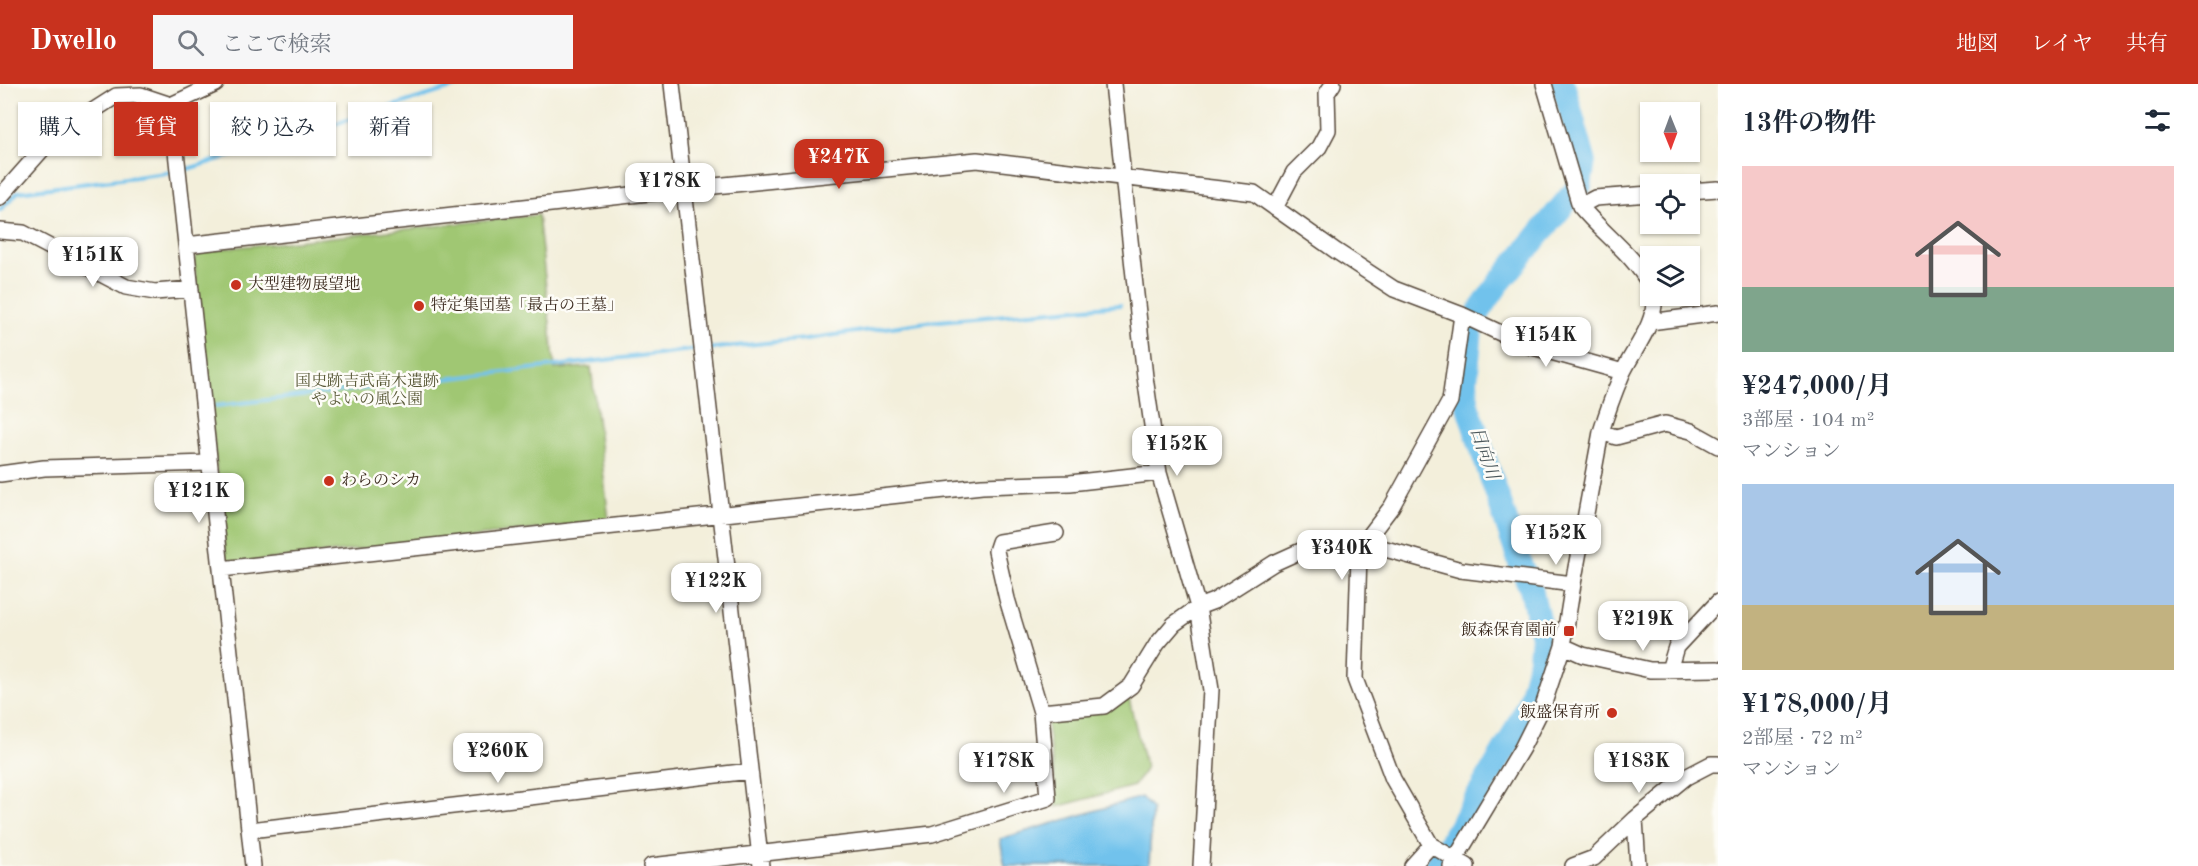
<!DOCTYPE html>
<html lang="ja">
<head>
<meta charset="utf-8">
<style>
  :root { --surface:#fff; --page:#f6f6f7; --text:#1f2937; --muted:#747a83; --accent:#c8321e }
  body { margin:0; font-family:"Old Standard TT","Noto Serif JP",serif; background:var(--page); color:var(--text); height:100vh; display:flex; flex-direction:column; font-size:22px; white-space:nowrap }
  * { box-sizing:border-box; margin:0 }
  p { font-size:20px; color:var(--muted) }
  .icon { flex:none; width:33px; height:33px; fill:none; stroke:currentColor; stroke-width:2; stroke-linecap:round; stroke-linejoin:round }
  .map { position:relative; flex:1; overflow:hidden }
  .details { display:flex; flex-direction:column; background:var(--surface); width:480px }
  .details>* { flex:none }
  .hud { position:absolute; left:18px; top:18px; width:570px; height:54px; display:flex; gap:12px }
  .needle { width:39px; rotate:179deg }
  .tools { position:absolute; left:1640px; top:18px; display:grid; gap:12px }
  .tools a { display:grid; place-items:center; width:60px; height:60px; border-radius:0px; background:var(--surface); box-shadow:0 2px 4px #0004; font-size:30px }
  .price { position:absolute; translate:-50% -51px; padding:0 14px; border-radius:12px; background:#fff; color:#222; font-size:20px; line-height:39px; filter:drop-shadow(0 2px 3px #0008) }
  .price::after { content:''; position:absolute; left:50%; top:36px; width:18px; height:14px; margin-left:-9px; background:inherit; clip-path:polygon(0 0,100% 0,50% 100%) }
  .price.current { background:var(--accent); color:#fff }
  ul { padding:0; list-style:none }
  li { display:grid; align-content:center; gap:12px; height:318px; padding:0 24px }
  li span { display:grid; place-items:center; height:186px; border-radius:0px; color:#555 }
  li>.icon { margin-inline-start:auto }
  span .icon { width:108px; height:108px; fill:#fffc; stroke-width:1 }
  li b { font-size:26px }
  h2 { display:flex; justify-content:space-between; align-items:center; height:72px; padding:0 24px; font-size:26px }
  .pill { padding:0 21px; border-radius:0px; background:var(--surface); box-shadow:0 2px 4px #0004; font-size:21px; line-height:54px }
  .pill.current { background:var(--accent); color:#fff }
  header { display:flex; align-items:center; gap:36px; box-sizing:border-box; height:84px; padding:0 30px; background:var(--accent); color:#fff }
  header strong { font-size:28px }
  nav { display:flex; gap:33px; margin-inline-start:auto; font-size:21px }
  .search { width:420px; height:54px; background:var(--page); display:flex; align-items:center; gap:15px; box-sizing:border-box; padding:0 21px; border-radius:0px; color:var(--muted); font-size:22px }
  main { display:flex; flex:1; min-height:0 }
  .map>svg:first-child { display:block }
  .green { fill:#a0c773; stroke:#6e7848; stroke-width:1.5 }
  .water { fill:#71c2ec; stroke:#567685; stroke-width:1.5 }
  .lines { fill:none; stroke-linecap:round; stroke-linejoin:round }
  .stream { stroke:#71c2ec; stroke-width:4 }
  .river { stroke:#71c2ec; stroke-width:24 }
  .minor-casing { stroke:#57483a; stroke-width:18 }
  .minor { stroke:#fff; stroke-width:15 }
  .poi-dot { fill:#c8321e; stroke:#fdfcf7; stroke-width:2 }
  .labels { text-anchor:middle; dominant-baseline:central; stroke-width:5; stroke-linejoin:round; paint-order:stroke }
  .poi-label { font-size:16px; fill:#3b2a1e; stroke:#fdfcf7; text-anchor:start }
  .park-label { font-size:16px; fill:#595938; stroke:#fdfcf7 }
  .water-label { font-size:18px; font-style:italic; fill:#4b585c; stroke:#fdfcf7 }
</style>
</head>
<body>
<header>
<strong>Dwello</strong>
<div class="search"><svg class="icon" aria-label="search" viewBox="0 0 24 24"><circle cx="10" cy="10" r="6"/><path d="M15 15l6 6"/></svg>ここで検索</div>
<nav><a>地図</a><a>レイヤ</a><a>共有</a></nav>
</header>
<main>
<div class="map">
<svg width="1718" height="782" viewBox="0 0 1718 782">
  <rect width="100%" height="100%" fill="#fdfcf7"/>
  <filter id="ink" filterUnits="userSpaceOnUse"><feTurbulence type="fractalNoise" baseFrequency=".0167" numOctaves="2"/><feDisplacementMap in="SourceGraphic" scale="12" xChannelSelector="R" yChannelSelector="G"/><feConvolveMatrix kernelMatrix="1 2 1 2 8 2 1 2 1" color-interpolation-filters="sRGB"/></filter>
  <filter id="wash" filterUnits="userSpaceOnUse"><feTurbulence type="fractalNoise" baseFrequency=".008" numOctaves="4" result="noise"/><feDisplacementMap in="SourceGraphic" scale="24" xChannelSelector="R" yChannelSelector="G"/><feGaussianBlur stdDeviation="1.35" result="paint"/><feColorMatrix in="noise" values="0 0 0 0 0 0 0 0 0 0 0 0 0 0 0 0 0 1.4 0 .05"/><feComposite in="paint" operator="in"/></filter>
  <g filter="url(#wash)">
    <rect width="100%" height="100%" fill="#f3efdb"/>
    <!-- green -->
    <path class="green" d="M538,131L555,285L591,283L609,437L231,480L226,474L194,176L201,167Z
      M1125,614L1129,615L1146,684L1134,702L1056,723L1055,698L1047,641L1052,632Z"/>
    <!-- water -->
    <path class="water" d="M1141,713L1152,725L1149,782H1005L1000,755Z"/>
    <g class="lines">
      <!-- stream -->
      <path class="stream" d="M181,87L465,0
        M0,126L18,108L174,88
        M706,265L806,255L927,238L1120,221
        M215,322L699,265"/>
      <!-- river -->
      <path class="river" d="M1436,782L1511,655L1529,618L1540,576L1542,552L1531,505L1521,482L1480,360L1467,319L1466,296L1471,245L1479,228L1498,200L1580,101L1584,76L1563,0"/>
    </g>
  </g>
  <g filter="url(#ink)">
    <g class="lines">
      <defs>
        <path id="minor" d="M672,0L761,782
          M1113,0L1145,293L1159,389L1198,523L1211,606L1201,782
          M1544,0L1580,122C1602,149 1633,170 1650,201
          M171,21L253,782
          M1689,107L1718,105
          M0,113L55,51L116,12L141,11L171,21L216,0
          M1580,122L1595,114L1650,110
          M1275,124L1294,88L1319,63L1328,46L1327,9L1333,0
          M0,147L23,149L126,203L155,208L191,205
          M186,161L684,105L977,76L1254,109L1336,167L1394,205L1462,231L1526,261L1623,288
          M1650,238L1718,229
          M1601,348L1616,353L1665,340L1691,347L1718,362
          M0,390L44,384L209,379
          M221,485L982,402L1070,399L1159,389
          M1563,562L1583,571L1650,586L1718,585
          M1669,586L1676,563L1718,518
          M1041,628L1104,622L1131,602L1157,560L1174,540L1198,523L1214,517L1274,479L1305,465L1334,459H1364L1461,486L1573,500
          M1635,735L1638,782
          M250,746L750,687
          M1431,761L1467,782
          M651,782L932,750L1048,714L1041,628L1007,515L996,467L999,458L1056,449
          M1412,782L1431,761L1393,695L1355,595L1359,471L1364,459L1392,422L1450,317L1462,231
          M1451,782L1522,664L1543,622L1563,562L1573,500L1601,348C1607,328 1614,309 1622,290C1633,266 1657,239 1654,212
          M1573,782L1594,774L1635,735L1686,693L1711,680H1718"/>
      </defs>
      <!-- minor casing -->
      <use href="#minor" class="minor-casing"/>
      <!-- minor -->
      <use href="#minor" class="minor"/>
    </g>
  </g>
  <!-- markers -->
  <g class="poi-dot">
    <circle cx="236" cy="201" r="6"/>
    <circle cx="419" cy="222" r="6"/>
    <circle cx="329" cy="397" r="6"/>
    <rect x="1563" y="541" width="12" height="12" rx="3"/>
    <circle cx="1612" cy="629" r="6"/>
  </g>
  <g class="labels">
    <!-- poi labels -->
    <g class="poi-label">
      <text x="248" y="201">大型建物展望地</text>
      <text x="431" y="222">特定集団墓「最古の王墓」</text>
      <text x="341" y="397">わらのシカ</text>
      <text x="1557" y="547" text-anchor="end">飯森保育園前</text>
      <text x="1600" y="629" text-anchor="end">飯盛保育所</text>
    </g>
    <!-- park labels -->
    <g class="park-label">
      <text x="367" y="298">国史跡吉武高木遺跡<tspan x="367" dy="18">やよいの風公園</tspan></text>
    </g>
    <!-- water labels -->
    <g class="water-label">
      <text transform="translate(1484 369) rotate(71)">日向川</text>
    </g>
  </g>
</svg>
<div class="tools">
<a><svg class="needle" viewBox="-14 -14 28 28"><path d="M0-13l5 13h-10z" fill="#e53935"/><path d="M0 13l5-13h-10z" fill="#747a83"/></svg></a>
<a><svg class="icon" aria-label="locate" viewBox="0 0 24 24"><circle cx="12" cy="12" r="6"/><path d="M12 2v4M12 18v4M2 12h4M18 12h4"/></svg></a>
<a><svg class="icon" aria-label="layers" viewBox="0 0 24 24"><path d="M12 4l9 5-9 5-9-5zM3 14l9 5 9-5"/></svg></a>
</div>
<b class="price current" style="left:839px;top:106px">¥247K</b>
<b class="price" style="left:670px;top:130px">¥178K</b>
<b class="price" style="left:93px;top:204px">¥151K</b>
<b class="price" style="left:1546px;top:284px">¥154K</b>
<b class="price" style="left:1177px;top:393px">¥152K</b>
<b class="price" style="left:199px;top:440px">¥121K</b>
<b class="price" style="left:1556px;top:482px">¥152K</b>
<b class="price" style="left:1342px;top:497px">¥340K</b>
<b class="price" style="left:716px;top:530px">¥122K</b>
<b class="price" style="left:1643px;top:568px">¥219K</b>
<b class="price" style="left:498px;top:700px">¥260K</b>
<b class="price" style="left:1004px;top:710px">¥178K</b>
<b class="price" style="left:1639px;top:710px">¥183K</b>
<div class="hud">
<a class="pill">購入</a>
<a class="pill current">賃貸</a>
<a class="pill">絞り込み</a>
<a class="pill">新着</a>
</div>
</div>
<section class="details">
<h2>13件の物件<svg class="icon" aria-label="filters" viewBox="0 0 24 24"><path d="M4 7h16M4 17h16"/><circle cx="9" cy="7" r="2"/><circle cx="15" cy="17" r="2"/></svg></h2>
<ul>
<li><span style="background:linear-gradient(#f6c9c9 65%,#7fa58c 0)"><svg class="icon" aria-label="home" viewBox="0 0 24 24"><path d="M3 11l9-7 9 7M6 9v11h12V9"/></svg></span><div><b>¥247,000/月</b><p>3部屋 · 104 m²</p><p>マンション</p></div></li>
<li><span style="background:linear-gradient(#a9c7e8 65%,#c2b280 0)"><svg class="icon" aria-label="home" viewBox="0 0 24 24"><path d="M3 11l9-7 9 7M6 9v11h12V9"/></svg></span><div><b>¥178,000/月</b><p>2部屋 · 72 m²</p><p>マンション</p></div></li>
</ul>
</section>
</main>
</body>
</html>
